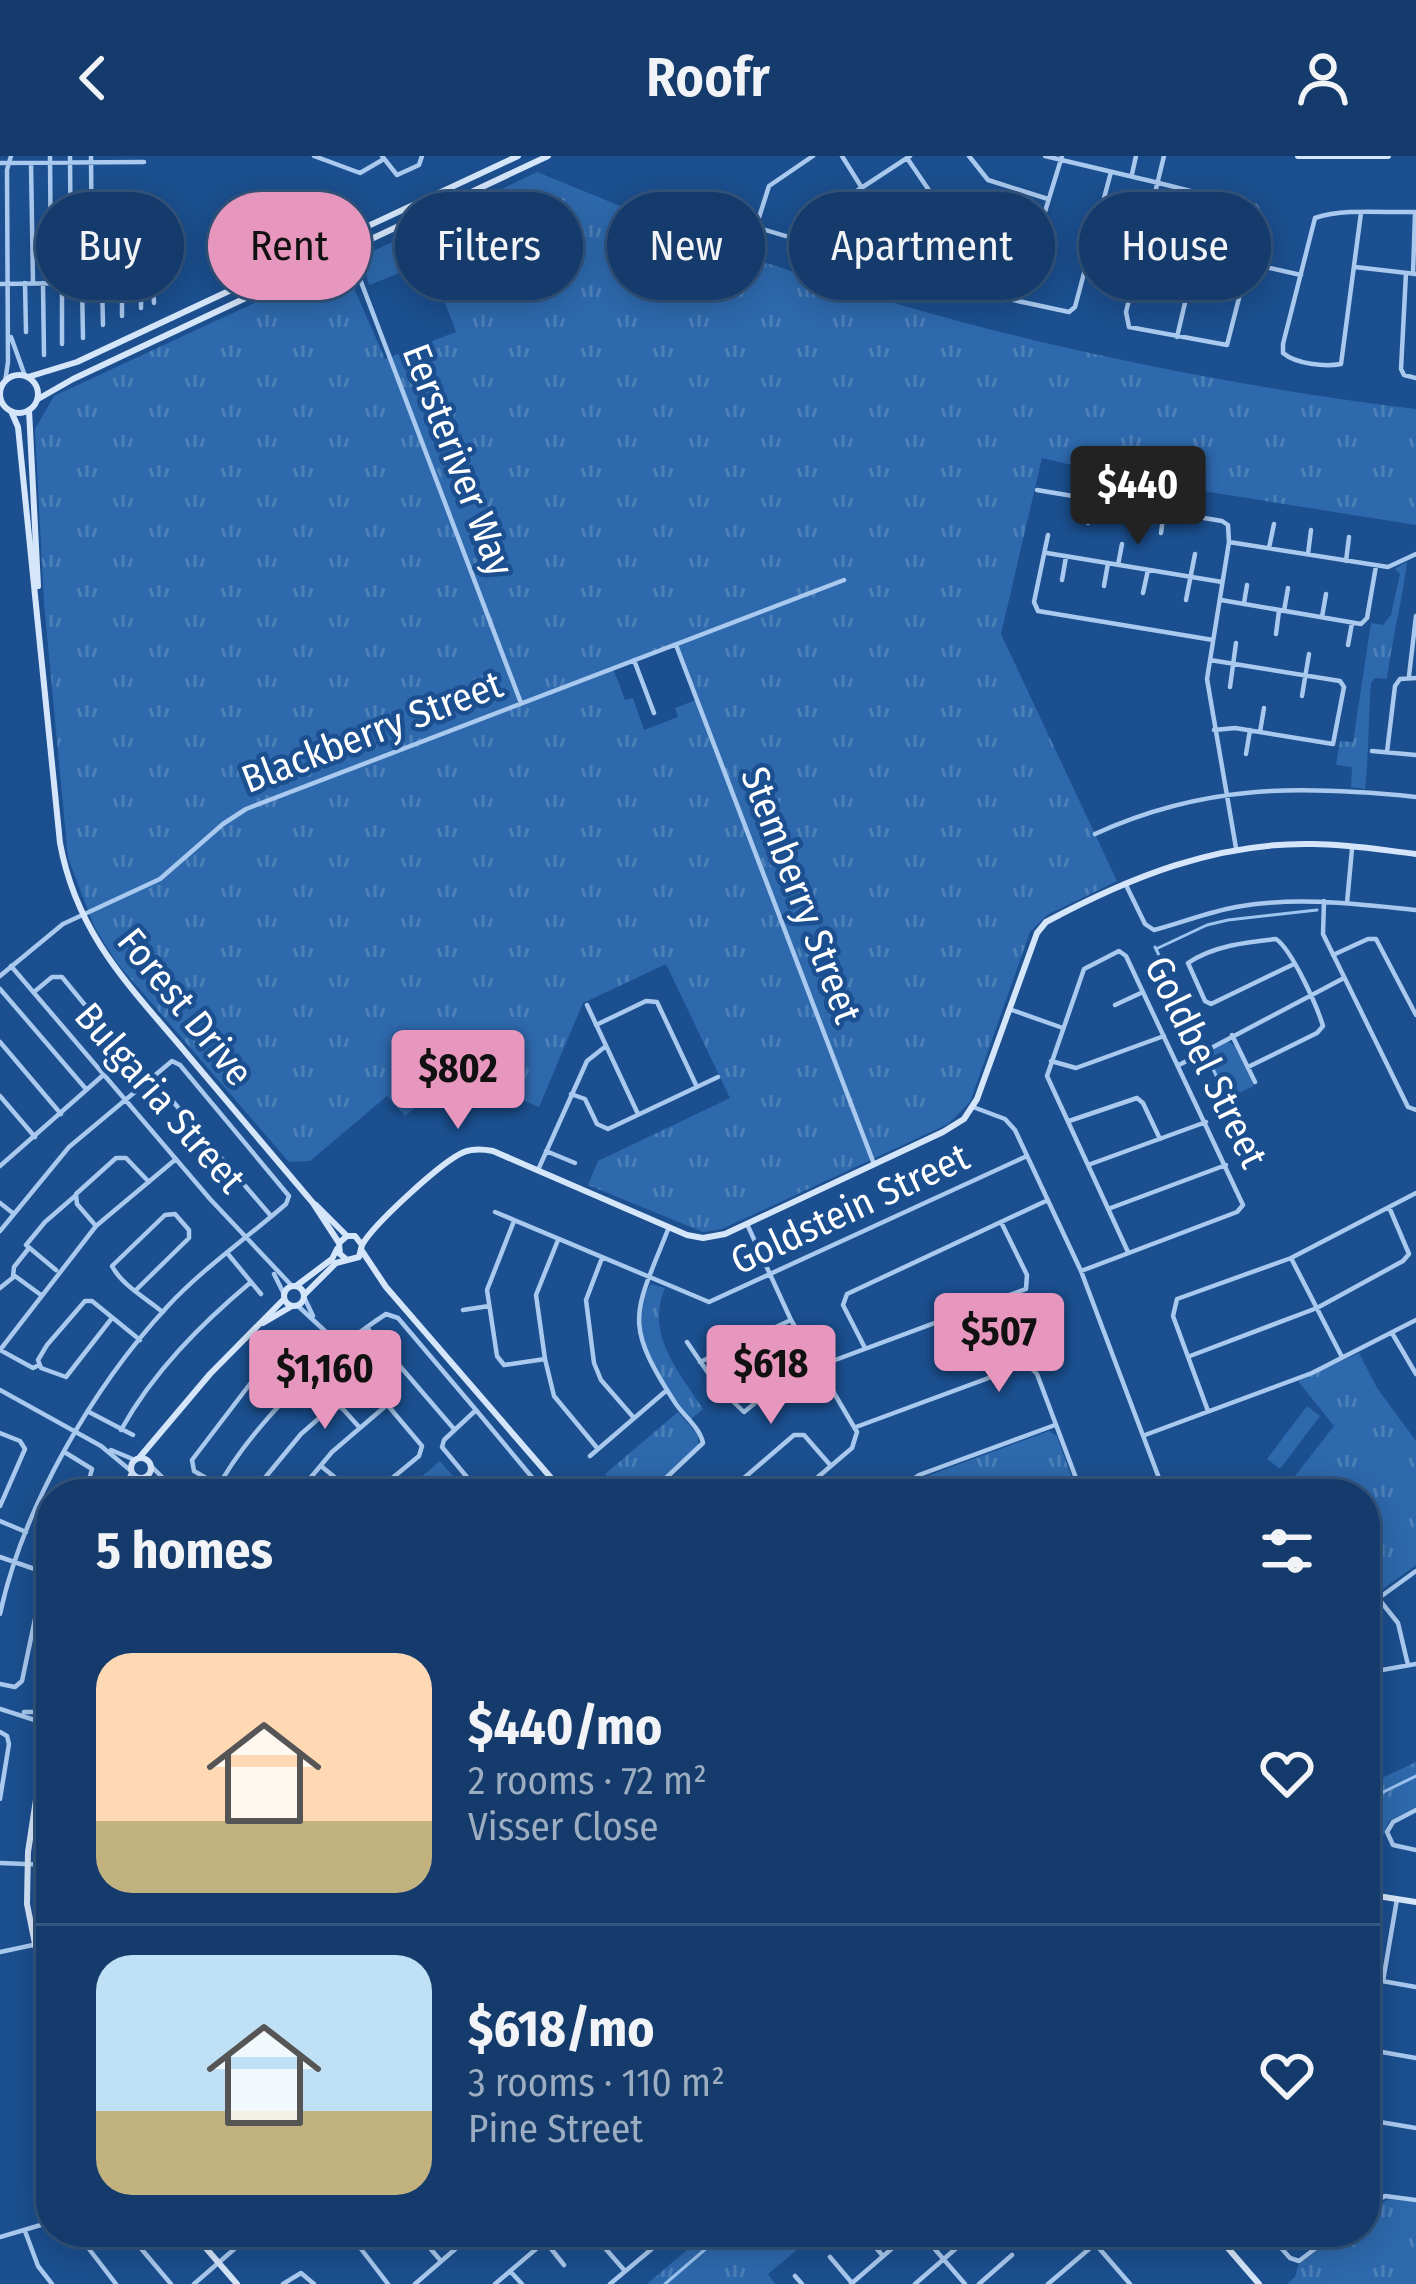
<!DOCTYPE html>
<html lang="en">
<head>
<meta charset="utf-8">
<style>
  :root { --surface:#143b6b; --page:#214673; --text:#f1f3f6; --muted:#9dadc1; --line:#33557e; --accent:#e797bd }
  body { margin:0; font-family:"Fira Sans Condensed",sans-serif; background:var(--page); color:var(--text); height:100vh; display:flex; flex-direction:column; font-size:45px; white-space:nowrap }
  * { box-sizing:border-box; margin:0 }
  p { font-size:39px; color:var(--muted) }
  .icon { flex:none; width:66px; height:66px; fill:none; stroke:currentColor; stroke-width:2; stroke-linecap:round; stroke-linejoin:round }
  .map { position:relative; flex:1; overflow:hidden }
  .sheet { position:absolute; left:36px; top:1323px; width:1344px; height:768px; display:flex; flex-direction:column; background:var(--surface); border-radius:48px; box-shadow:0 6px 30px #0003,0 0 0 3px var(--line) }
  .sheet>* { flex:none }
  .guide { position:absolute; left:36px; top:36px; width:1344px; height:108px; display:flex; gap:24px }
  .price { position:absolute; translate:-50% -102px; padding:0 27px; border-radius:12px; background:var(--accent); color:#111; font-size:39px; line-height:78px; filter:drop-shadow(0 3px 6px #0008) }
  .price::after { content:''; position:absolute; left:50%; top:72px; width:36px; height:27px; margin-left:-18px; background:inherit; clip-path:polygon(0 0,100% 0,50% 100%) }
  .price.selected { background:#222; color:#fff }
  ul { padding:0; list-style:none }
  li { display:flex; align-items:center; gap:36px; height:300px; padding:0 60px }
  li+li { border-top:3px solid var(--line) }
  li span { display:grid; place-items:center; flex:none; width:336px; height:240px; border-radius:36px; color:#555 }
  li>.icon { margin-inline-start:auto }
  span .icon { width:144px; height:144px; fill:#fffc; stroke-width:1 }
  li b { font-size:51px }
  h2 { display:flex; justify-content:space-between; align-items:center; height:144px; padding:0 60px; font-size:51px }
  .pill { padding:0 42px; border-radius:54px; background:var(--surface); box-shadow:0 6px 30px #0003,0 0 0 3px var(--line); font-size:42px; line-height:108px }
  .pill.selected { background:var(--accent); color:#111 }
  header { display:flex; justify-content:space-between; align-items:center; height:156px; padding:0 60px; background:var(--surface); font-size:54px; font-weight:600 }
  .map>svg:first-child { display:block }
  .grass { fill:url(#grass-tufts); fill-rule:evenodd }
  .green { fill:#2e69ad }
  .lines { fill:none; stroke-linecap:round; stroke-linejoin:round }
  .stream { stroke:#9cc4f0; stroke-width:3 }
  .street { stroke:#a9c9ee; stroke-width:4.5 }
  .secondary { stroke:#d6e6fa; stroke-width:6 }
  .labels { text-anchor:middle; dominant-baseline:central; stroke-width:9; stroke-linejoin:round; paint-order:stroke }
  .street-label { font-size:39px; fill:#fff; stroke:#1b4f8f }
</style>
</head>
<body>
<header><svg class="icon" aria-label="back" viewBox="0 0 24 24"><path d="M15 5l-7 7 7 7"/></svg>Roofr<svg class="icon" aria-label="person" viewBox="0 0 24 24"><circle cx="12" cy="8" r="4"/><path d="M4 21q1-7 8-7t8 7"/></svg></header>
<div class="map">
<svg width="1416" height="2128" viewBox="0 0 1416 2128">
  <defs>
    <pattern id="grass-tufts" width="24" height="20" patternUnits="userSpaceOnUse" patternTransform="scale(3)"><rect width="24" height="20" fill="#2e69ad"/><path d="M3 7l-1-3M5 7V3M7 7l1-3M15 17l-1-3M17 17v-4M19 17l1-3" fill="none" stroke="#4d80b9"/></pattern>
  </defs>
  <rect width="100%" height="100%" fill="#1b4f8f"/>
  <!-- grass -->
  <path class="grass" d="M537,16C614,47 689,80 767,107C970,177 1203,227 1416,253V369L1140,325L1042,302L1001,478L1117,725L1047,759L1030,776L970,946L948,968L722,1073L703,1076L588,1029L598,1005L730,942L666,808L583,847L539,951L444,911L431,939L405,960L387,940L310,1005L289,1006L117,807L95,772L68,702L44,447L35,273L54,240L334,110L342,112L350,123L385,203L456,176L437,125L418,132L410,113L369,129L361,101ZM676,490L696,544L675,552L678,561L644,574L633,542L625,544L613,513Z
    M1407,406C1402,447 1392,482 1387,523L1375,522L1371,527C1368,564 1369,597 1365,633L1351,631L1352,611L1336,609L1340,585L1353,586L1371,467L1383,469L1391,459L1400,418L1395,413Z
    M651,1128L665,1132C645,1178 678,1214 703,1253L691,1263C664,1231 620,1168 651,1128Z
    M1359,1197L1377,1232L1416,1285V1409L1365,1446V1338H1281L1334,1270L1298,1225Z
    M678,1256L698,1279V1291L644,1338H621L605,1318Z
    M1049,1275L1057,1280L1077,1337L921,1338L911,1326Z
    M1416,1606V1651L1389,1665L1381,1684L1365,1688V1630Z
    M1389,2043L1416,2046V2128H1287L1295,2121L1298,2109L1342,2076H1365V2056Z
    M708,2076H837L798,2093L768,2118L775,2128H647Z"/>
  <!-- green -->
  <path class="green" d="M1228,885L1235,890L1254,930L1229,942L1206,896Z
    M1307,1250L1320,1260L1280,1313L1267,1303Z
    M440,1305L468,1338H401Z"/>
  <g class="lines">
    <!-- stream -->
    <path class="stream" d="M1155,791L1202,890
      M1156,793L1207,769L1228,764L1317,754
      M1206,898L1227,943
      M1365,1645L1416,1620
      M665,2128L709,2090L733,2076"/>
    <!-- street -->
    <path class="street" d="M50,0L51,127
      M70,0L71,126
      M91,0L92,126
      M314,0L360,17L384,3
      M382,0L397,19L419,9L422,0
      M842,0L915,117
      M969,0L988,24L1048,43
      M1045,0L1142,23C1180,32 1217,42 1255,50L1257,52L1260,60L1227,189L1129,171L1126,156L1164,0
      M907,2L952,68L1033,94
      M0,7L144,6
      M31,7L33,127
      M1132,18L1136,0
      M1361,57L1341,208C1325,211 1296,208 1283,197V188L1315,62C1345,52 1384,57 1416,56
      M735,65L971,135L1069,156L1075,151L1111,16
      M756,71L769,30L813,0
      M344,81L521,547
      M807,86L817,61L910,0
      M1248,107L1301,119
      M1355,111L1416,118
      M1406,117L1401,213L1404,219L1416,222
      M1413,118L1415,58
      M122,126V160
      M141,126V152
      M25,127L26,176
      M43,127L44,199
      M62,127V188
      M82,127L83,182
      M102,127L103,169
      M0,128L153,126L154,147
      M1018,144L1062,0
      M11,181L25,220
      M1177,181L1210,40
      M5,226L8,206L7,14L11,0
      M1037,334L1222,365L1228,369L1229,386L1207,523L1236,692
      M1088,367L1092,343
      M1161,377L1164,355
      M1048,379L1034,446L1038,455L1213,484
      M1229,386L1388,411L1416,398
      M1269,392L1274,368
      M1047,397L1222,426
      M1308,398L1311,374
      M1346,405L1349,381
      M1118,409L1122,388
      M1062,424L1066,401
      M1104,430L1108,407
      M1143,437L1148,414
      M1186,444L1195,398
      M1221,444L1361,468L1367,462L1376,410
      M1244,447L1247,429
      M1284,455L1288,432
      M1322,461L1326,438
      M1276,478L1279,455
      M676,489L874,1008
      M1348,489L1352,467
      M634,504L654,557
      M1210,504L1340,525L1344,531L1333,588L1235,572L1214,574
      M1409,520L1416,460
      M1230,531L1236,487
      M1302,540L1309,498
      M1260,576L1264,552
      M1372,595L1416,599
      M1387,596L1395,530L1400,523L1416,522
      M1246,598L1250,574
      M1095,678C1204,628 1301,629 1416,641
      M1125,727L1145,768L1154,774C1181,767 1208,756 1236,751C1296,740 1356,748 1416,754
      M1324,745L1323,778L1408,951L1416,954
      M1347,747L1352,693
      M1333,799L1368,783H1376L1416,859
      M11,810L210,1043L292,1130
      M0,820L63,768L160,723L223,668L246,653L844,424
      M0,833L86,933
      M587,849L638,958
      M1115,849L1143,836
      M1009,853L1060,871
      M596,869L646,845L657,846L697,931
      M1232,879L1255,926
      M0,886L61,958
      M1051,905L1076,912L1164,880
      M1179,909L1344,822
      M1248,911L1317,877L1323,870C1317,850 1292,794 1276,783C1246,786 1213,790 1188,807L1205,845L1211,848L1294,808
      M152,921L271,1060
      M571,938L585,943L597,968L608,973L718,921
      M0,940L35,981
      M973,951L1005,963L1015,974L1081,1115L1165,1338
      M1069,965L1137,942L1143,947L1160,983
      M546,995L575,1007
      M1088,1009L1206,966
      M0,1010L126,899L62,821H52L34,836
      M538,1014L587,905L606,890
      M0,1047L14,1058
      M1108,1053L1226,1009
      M495,1056L709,1146L1027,1000
      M514,1065L487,1134L497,1200L504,1209L545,1203
      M747,1068L791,1164L857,1276L852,1292L798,1338
      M96,1070L77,1048L76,1038L116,1002H126L149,1026
      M0,1075L69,991L172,905L180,909L289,1040L286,1048C247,1082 202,1113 167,1151C93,1231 23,1351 0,1458
      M558,1084L536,1139L545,1203L554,1240L598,1293
      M228,1098L261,1138
      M602,1102L586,1144L594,1207L601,1224L634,1262
      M1291,1102L1342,1201
      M56,1114L26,1089L45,1066L75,1040
      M1081,1115L1237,1056L1243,1049L1126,800L1119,795L1084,813L1047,920L1128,1096
      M274,1118L284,1138
      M13,1121L14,1111L29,1092
      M0,1132L15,1120L41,1139
      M136,1134L189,1082V1074L175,1058L165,1059L112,1110C121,1128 144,1141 160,1154L163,1156
      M304,1141L313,1160
      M298,1150L325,1175L422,1290L419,1300L373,1338
      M463,1154L489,1150
      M112,1162L66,1221L41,1212L38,1204L47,1189L85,1145H92L140,1184
      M368,1173L454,1273
      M1392,1177L1416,1218
      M687,1186L717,1230L744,1256L813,1200
      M865,1192L843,1149L847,1138L1048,1044
      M0,1194L96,1070L176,1003
      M0,1194L33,1212L37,1210
      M1190,1200L1317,1152L1403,1105L1409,1098L1389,1051
      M700,1206L791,1164
      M819,1210L1026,1133L1027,1119L1001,1066
      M0,1234L101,1290L130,1314
      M1208,1255L1173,1160L1177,1143L1291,1102L1416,1037
      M89,1256L133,1279
      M856,1271L1018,1211L1029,1210L1037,1218L1082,1338
      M121,1274C153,1216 201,1168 251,1126
      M0,1277L20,1285L25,1293L0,1350
      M1145,1279L1312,1217L1416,1164
      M111,1294L135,1304
      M66,1297L92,1313L85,1338
      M590,1300L667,1234
      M150,1309L167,1326
      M321,1310L355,1338
      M146,1321L187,1338
      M661,1328L670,1338
      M218,1329L194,1315L192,1304L253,1224L295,1187L305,1189L323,1209
      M214,1338C249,1272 323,1199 386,1158L398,1162L476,1254
      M258,1338L259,1329L301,1278L333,1250L342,1252L360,1272
      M297,1338L332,1296L388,1248
      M481,1338L442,1291L444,1284L476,1254L546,1338
      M649,1338L703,1287C700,1272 685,1261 676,1248C621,1164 635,1158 669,1071
      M736,1338L737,1328L794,1279H804L831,1310
      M892,1338L919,1319L1055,1269
      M0,1365L26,1376
      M0,1401L49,1418
      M1378,1442L1398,1467L1408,1509
      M1365,1452L1416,1415
      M1365,1517L1416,1508
      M0,1528L15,1531L22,1525L39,1444L51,1413
      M0,1553L44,1567
      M24,1556H47
      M0,1576L7,1580L9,1588L0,1643
      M1365,1605H1366
      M1416,1654L1393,1666L1387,1676L1393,1689L1416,1694
      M0,1707L51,1709
      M0,1796L33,1789
      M1365,1822L1416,1831
      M1383,1825L1397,1743
      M1365,1893L1416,1902
      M1365,1969L1380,1966L1416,1972
      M1365,2052L1385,2040L1416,2044
      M25,2075L38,2110L52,2128
      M76,2076L116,2128
      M127,2076L171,2128
      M348,2076L388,2128
      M416,2076L441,2105
      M591,2076L625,2115
      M920,2076L965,2128
      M1085,2076L1130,2128
      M1267,2076L1290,2102L1299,2105L1337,2076
      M864,2078L883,2100
      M1034,2080L1039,2076
      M0,2081L51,2066
      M545,2085L564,2109
      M830,2101L852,2127
      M510,2115L522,2128
      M795,2120L802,2128
      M194,2128L254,2076
      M283,2128L301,2117L314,2128
      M415,2128L475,2076
      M495,2128L556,2076
      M610,2128L672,2076
      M851,2128L911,2076
      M915,2128L975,2076
      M979,2128L1012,2099
      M1048,2128L1109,2076"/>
    <!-- secondary -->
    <path class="secondary" d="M1298,0H1388
      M0 238a19 19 0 1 1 38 0a19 19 0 1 1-38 0Z
      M28,221L77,206L518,0
      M38,243L73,223L548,0
      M29,254L38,430
      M11,255L18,271L60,687C77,779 129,829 187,898C229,947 271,997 313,1047L339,1087
      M316,1049L347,1080
      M362,1089C373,1069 442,1005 464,996C474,992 483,993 493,995L687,1079L703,1082L725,1078L943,976L964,963L977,943L1037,777L1046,766C1130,721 1217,686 1313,688C1347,688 1382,694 1416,698
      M362,1095L386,1131L565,1338
      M284 1140a10 10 0 1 1 20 0a10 10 0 1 1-20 0Z
      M296,1130L332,1103L337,1093
      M304,1139L336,1107L359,1101L362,1089L355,1080H347L339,1087L340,1098L346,1103
      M263,1167L292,1150
      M131 1312a10 10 0 1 1 20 0a10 10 0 1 1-20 0Z
      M139,1302L210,1218L284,1143
      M124,1338L131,1319
      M47,1572L28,1696L27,1748L51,1868
      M48,1572L44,1561L51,1554
      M1365,1738L1416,1746
      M192,2076L237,2128
      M1214,2076L1259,2128"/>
  </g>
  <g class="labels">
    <!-- street labels -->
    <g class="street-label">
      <text transform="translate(458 304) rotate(69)">Eersteriver Way</text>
      <text transform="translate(372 576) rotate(-21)">Blackberry Street</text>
      <text transform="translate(801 739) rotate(69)">Stemberry Street</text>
      <text transform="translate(185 851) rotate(51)">Forest Drive</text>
      <text transform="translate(1206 906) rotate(64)">Goldbel Street</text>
      <text transform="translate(160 942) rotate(49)">Bulgaria Street</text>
      <text transform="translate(850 1053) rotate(-25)">Goldstein Street</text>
    </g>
  </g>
</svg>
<b class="price selected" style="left:1138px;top:392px">$440</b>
<b class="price" style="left:458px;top:976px">$802</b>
<b class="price" style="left:999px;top:1239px">$507</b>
<b class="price" style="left:771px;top:1271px">$618</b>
<b class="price" style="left:325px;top:1276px">$1,160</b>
<div class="guide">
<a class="pill">Buy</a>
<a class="pill selected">Rent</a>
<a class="pill">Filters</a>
<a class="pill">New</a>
<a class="pill">Apartment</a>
<a class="pill">House</a>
</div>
<section class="sheet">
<h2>5 homes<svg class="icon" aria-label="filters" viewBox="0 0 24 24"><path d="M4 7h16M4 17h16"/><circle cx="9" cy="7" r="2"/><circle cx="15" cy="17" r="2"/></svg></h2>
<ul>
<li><span style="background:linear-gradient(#ffd9b3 70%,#c2b280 0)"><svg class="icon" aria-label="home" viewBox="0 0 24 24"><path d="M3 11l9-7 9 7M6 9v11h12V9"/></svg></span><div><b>$440/mo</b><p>2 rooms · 72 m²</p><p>Visser Close</p></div><svg class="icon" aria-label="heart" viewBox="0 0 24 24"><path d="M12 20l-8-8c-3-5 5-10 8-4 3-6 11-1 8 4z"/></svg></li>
<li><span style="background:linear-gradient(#bfe0f5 65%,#c2b280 0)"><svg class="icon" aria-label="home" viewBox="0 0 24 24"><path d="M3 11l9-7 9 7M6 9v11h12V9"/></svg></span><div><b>$618/mo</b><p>3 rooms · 110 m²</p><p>Pine Street</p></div><svg class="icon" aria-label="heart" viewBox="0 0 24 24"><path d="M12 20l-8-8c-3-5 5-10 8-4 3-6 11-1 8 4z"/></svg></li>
</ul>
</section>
</div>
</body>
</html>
